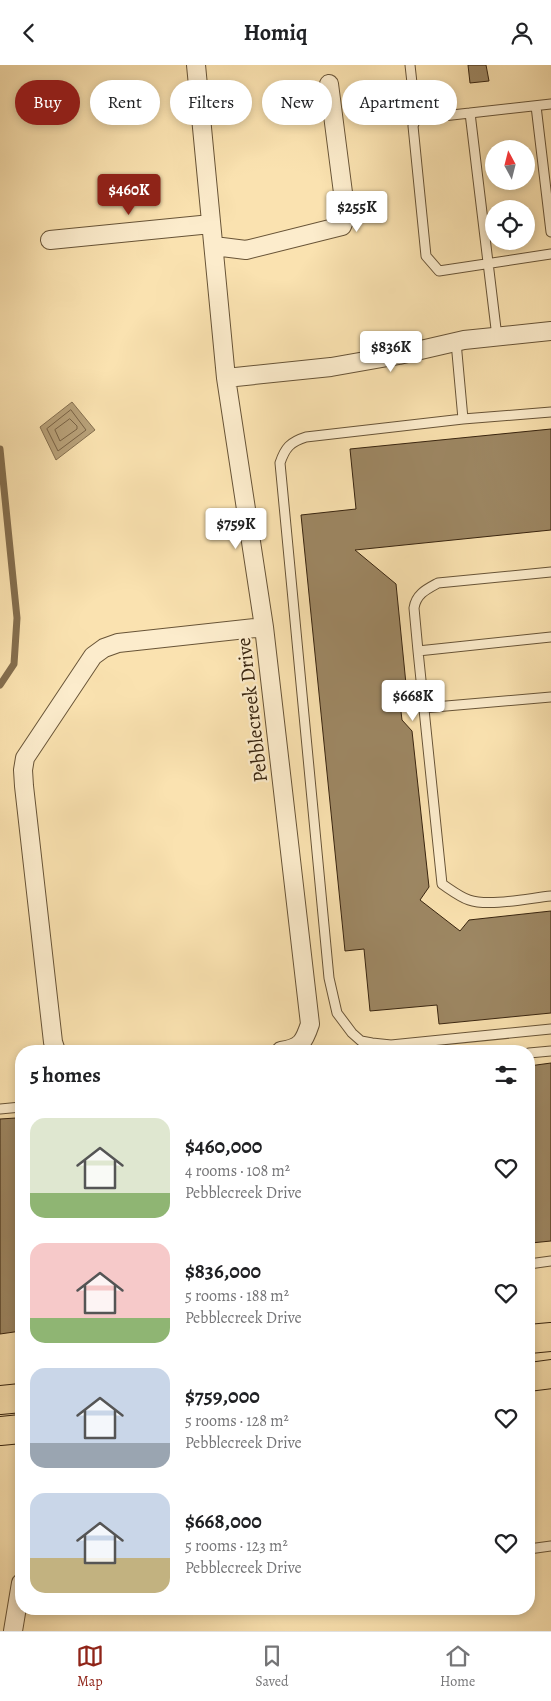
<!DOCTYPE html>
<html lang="en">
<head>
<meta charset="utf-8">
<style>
  :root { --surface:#fff; --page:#f6f6f6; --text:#202124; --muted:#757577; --line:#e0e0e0; --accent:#8f2418 }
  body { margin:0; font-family:Alegreya,serif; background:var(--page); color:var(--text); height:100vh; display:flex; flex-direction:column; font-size:19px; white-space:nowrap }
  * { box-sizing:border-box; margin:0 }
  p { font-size:16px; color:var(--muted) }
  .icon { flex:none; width:28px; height:28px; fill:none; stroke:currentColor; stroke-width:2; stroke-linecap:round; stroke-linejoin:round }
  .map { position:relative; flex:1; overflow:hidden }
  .drawer { position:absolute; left:15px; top:980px; width:520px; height:570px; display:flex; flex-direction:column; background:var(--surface); border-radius:20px; box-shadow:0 2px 8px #0003 }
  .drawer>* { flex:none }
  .top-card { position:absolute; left:15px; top:15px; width:521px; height:45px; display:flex; gap:10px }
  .needle { width:32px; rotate:353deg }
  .tools { position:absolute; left:485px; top:75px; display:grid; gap:10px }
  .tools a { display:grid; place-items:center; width:50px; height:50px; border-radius:50%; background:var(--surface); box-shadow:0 2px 8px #0003; font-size:25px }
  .price { position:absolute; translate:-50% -42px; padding:0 11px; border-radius:5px; background:#fff; color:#222; font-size:16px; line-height:32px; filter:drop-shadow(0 1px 2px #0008) }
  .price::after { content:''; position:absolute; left:50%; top:30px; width:15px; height:11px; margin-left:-8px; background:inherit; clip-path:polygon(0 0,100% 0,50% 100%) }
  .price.selected { background:var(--accent); color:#fff }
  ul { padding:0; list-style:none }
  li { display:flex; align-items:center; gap:15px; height:125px; padding:0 15px }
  li span { display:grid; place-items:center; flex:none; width:140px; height:100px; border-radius:15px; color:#555 }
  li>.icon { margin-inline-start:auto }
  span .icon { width:60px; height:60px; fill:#fffc; stroke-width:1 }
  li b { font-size:21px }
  h2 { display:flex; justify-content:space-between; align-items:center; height:60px; padding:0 15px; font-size:21px }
  .pill { padding:0 18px; border-radius:22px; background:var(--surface); box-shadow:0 2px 8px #0003; font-size:18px; line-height:45px }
  .pill.selected { background:var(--accent); color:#fff }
  header { display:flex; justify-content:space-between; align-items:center; height:65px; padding:0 15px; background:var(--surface); font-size:22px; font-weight:700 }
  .dock { display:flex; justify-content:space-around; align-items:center; height:70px; border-top:1px solid var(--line); background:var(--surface); font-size:14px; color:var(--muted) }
  .dock a { display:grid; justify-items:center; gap:2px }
  .dock .selected { color:var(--accent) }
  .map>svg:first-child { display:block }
  .water { fill:#b8a179; stroke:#856f4f }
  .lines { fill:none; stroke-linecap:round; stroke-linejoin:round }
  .shore { stroke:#786244; stroke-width:1 }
  .stream { stroke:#856f4f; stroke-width:7 }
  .building { fill:#9d8763; stroke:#38240f }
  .lane-casing { stroke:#685437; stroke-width:11 }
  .street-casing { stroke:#685437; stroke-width:20 }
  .primary-casing { stroke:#38240f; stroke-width:30 }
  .lane { stroke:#fceccc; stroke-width:9 }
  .street { stroke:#fceccc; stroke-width:18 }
  .primary { stroke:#fae2b0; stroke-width:28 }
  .labels { text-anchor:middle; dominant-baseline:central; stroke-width:4.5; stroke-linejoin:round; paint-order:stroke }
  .street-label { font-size:20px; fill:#38240f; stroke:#fceccc }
</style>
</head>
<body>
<header><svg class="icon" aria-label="back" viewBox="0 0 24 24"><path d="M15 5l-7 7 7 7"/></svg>Homiq<svg class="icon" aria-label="person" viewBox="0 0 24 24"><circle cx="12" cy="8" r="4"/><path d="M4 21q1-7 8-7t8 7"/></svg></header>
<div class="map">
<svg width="551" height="1566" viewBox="0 0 551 1566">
  <rect width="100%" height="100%" fill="#fae2b0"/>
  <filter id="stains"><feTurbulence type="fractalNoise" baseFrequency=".004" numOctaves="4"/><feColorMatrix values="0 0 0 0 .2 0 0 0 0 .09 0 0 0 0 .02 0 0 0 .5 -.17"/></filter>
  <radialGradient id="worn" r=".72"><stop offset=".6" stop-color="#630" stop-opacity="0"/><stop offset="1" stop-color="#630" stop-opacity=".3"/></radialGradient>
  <!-- water -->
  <path class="water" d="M72,337L95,365L56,395L40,362Z"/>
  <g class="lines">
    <!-- shore -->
    <path class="shore" d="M71,345L86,365L58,386L47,364Z
      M70,354L77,361V364L60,376L55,365Z"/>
    <!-- stream -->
    <path class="stream" d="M0,384L17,553L14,599L0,620"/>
  </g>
  <!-- building -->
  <path class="building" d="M468,0H486L489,16L470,18Z
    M551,364V465L355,485L396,519L407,629L400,638L402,655L412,666L429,822L420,835L460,866L469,855L551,846V948L439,959L437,940L370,946L364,884L345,886L301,450L356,444L350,384Z
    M551,998V1176L531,1178L529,1159V1001Z
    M16,1053L21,1103V1266L0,1269V1054Z"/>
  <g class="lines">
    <defs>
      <path id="lane" d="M410,0L416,54
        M536,41L551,167
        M470,48L416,54L413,61L426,191L439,206L551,189
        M497,272L470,48L551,39
        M456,277L463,354L551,347
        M463,354L306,372C290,377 285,383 280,398L329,913L337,948L352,968L361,976L372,978L391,980L551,964
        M551,572L418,586L442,819C451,825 460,832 469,835C489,842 530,833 551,831
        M418,586L414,543C416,529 427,524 438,518L551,507
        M423,643L551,632
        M529,988L551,986
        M0,1044L21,1042
        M529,1199L551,1196
        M529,1484L551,1481"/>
      <path id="street" d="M196,0L226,313L264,562L310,959C304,977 301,983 281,986
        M50,175L211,159
        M214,181L246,185L342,161L346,151L329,19
        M226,313L331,302L399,290L464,275L551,266
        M56,986L53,977L24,721L23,705L25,693L93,591L104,583L118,578L264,562
        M13,1566L21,1518"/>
      <path id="primary" d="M529,1274L551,1272
        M529,1312L551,1309
        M0,1335L21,1333
        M0,1366L21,1364"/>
    </defs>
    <!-- lane casing -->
    <use href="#lane" class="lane-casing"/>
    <!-- street casing -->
    <use href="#street" class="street-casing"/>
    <!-- primary casing -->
    <use href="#primary" class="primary-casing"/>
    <!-- lane -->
    <use href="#lane" class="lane"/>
    <!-- street -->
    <use href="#street" class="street"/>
    <!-- primary -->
    <use href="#primary" class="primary"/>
  </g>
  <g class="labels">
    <!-- street labels -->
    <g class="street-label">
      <text transform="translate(252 645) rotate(-97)">Pebblecreek Drive</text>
    </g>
  </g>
  <rect width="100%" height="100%" filter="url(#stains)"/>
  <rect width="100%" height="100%" fill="url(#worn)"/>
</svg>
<div class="tools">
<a><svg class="needle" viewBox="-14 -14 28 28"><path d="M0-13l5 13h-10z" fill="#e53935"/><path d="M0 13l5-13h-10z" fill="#757577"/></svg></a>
<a><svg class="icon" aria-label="locate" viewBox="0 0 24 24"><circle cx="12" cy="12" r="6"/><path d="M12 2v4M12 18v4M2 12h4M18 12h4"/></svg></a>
</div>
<b class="price selected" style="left:129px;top:151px">$460K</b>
<b class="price" style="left:357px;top:168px">$255K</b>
<b class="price" style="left:391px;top:308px">$836K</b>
<b class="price" style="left:236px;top:485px">$759K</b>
<b class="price" style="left:413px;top:657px">$668K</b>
<div class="top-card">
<a class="pill selected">Buy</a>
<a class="pill">Rent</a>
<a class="pill">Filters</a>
<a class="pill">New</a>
<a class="pill">Apartment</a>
</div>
<section class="drawer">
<h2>5 homes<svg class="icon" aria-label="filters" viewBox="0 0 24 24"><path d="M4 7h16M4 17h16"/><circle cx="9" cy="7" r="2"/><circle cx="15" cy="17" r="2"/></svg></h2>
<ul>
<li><span style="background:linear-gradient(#dfe7d0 75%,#8fb573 0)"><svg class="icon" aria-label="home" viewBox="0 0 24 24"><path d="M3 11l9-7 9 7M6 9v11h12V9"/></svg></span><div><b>$460,000</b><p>4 rooms · 108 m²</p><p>Pebblecreek Drive</p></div><svg class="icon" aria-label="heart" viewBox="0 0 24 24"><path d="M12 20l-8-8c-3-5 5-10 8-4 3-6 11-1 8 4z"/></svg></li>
<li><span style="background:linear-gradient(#f6c9c9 75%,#8fb573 0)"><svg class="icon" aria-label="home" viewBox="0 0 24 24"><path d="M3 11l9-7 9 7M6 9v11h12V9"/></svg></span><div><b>$836,000</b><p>5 rooms · 188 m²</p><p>Pebblecreek Drive</p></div><svg class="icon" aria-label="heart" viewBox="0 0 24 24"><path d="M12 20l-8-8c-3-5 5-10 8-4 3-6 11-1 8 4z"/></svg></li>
<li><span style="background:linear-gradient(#c9d6e8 75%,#9aa5b1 0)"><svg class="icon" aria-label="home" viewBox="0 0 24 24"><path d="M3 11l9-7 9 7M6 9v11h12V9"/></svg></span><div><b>$759,000</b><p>5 rooms · 128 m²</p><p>Pebblecreek Drive</p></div><svg class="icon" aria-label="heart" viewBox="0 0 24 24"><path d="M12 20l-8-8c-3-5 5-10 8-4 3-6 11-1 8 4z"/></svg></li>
<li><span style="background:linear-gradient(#c9d6e8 65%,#c2b280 0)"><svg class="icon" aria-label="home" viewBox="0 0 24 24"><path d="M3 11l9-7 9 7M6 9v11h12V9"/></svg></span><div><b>$668,000</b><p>5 rooms · 123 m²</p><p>Pebblecreek Drive</p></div><svg class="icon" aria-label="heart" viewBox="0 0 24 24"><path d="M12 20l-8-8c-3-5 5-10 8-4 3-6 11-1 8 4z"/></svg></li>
</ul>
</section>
</div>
<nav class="dock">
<a class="selected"><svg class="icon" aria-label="map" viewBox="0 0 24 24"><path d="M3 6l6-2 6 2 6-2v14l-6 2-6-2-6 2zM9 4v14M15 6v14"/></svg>Map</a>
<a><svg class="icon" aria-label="saved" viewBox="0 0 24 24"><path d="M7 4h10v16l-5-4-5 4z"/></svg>Saved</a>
<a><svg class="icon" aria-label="home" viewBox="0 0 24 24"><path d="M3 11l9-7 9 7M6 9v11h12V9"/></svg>Home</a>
</nav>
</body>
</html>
